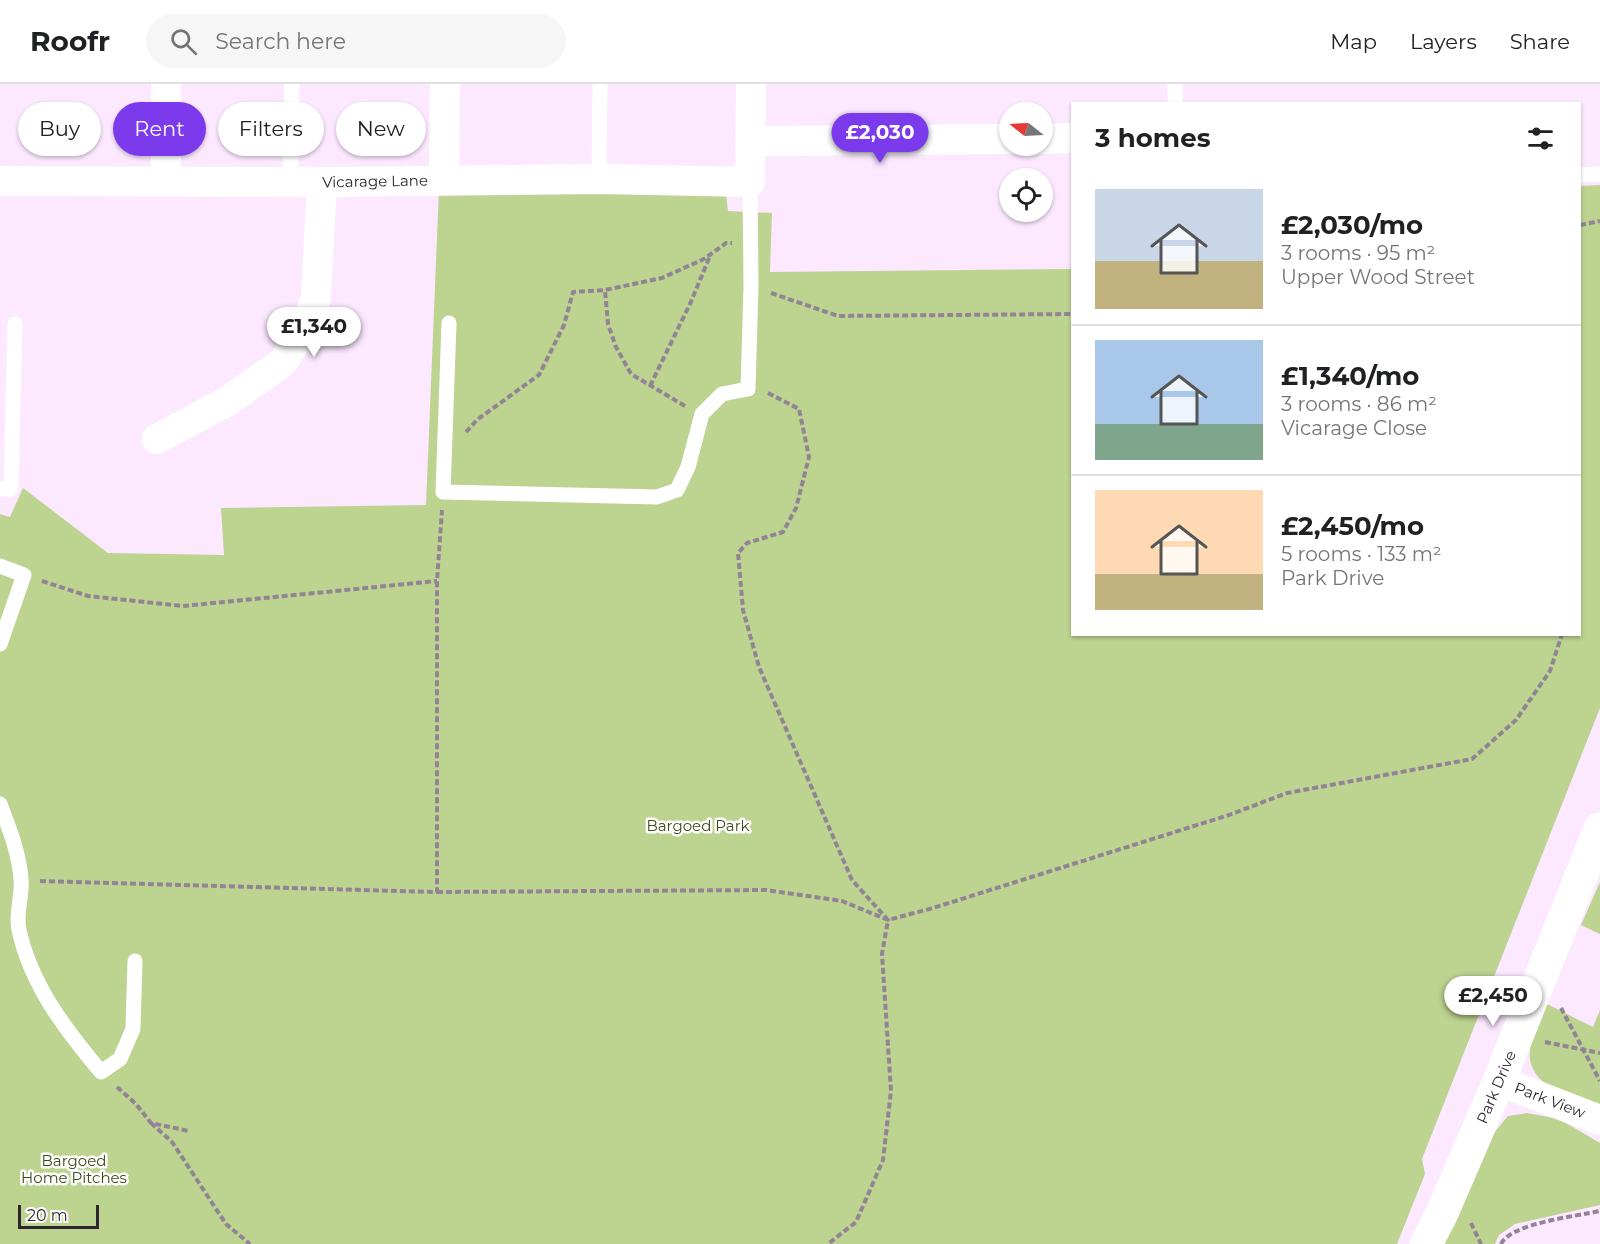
<!DOCTYPE html>
<html lang="en">
<head>
<meta charset="utf-8">
<style>
  :root { --surface:#fff; --page:#f6f6f6; --text:#202124; --muted:#757577; --line:#e0e0e0; --accent:#7c3aed }
  body { margin:0; font-family:Montserrat,sans-serif; background:var(--page); color:var(--text); height:100vh; display:flex; flex-direction:column; font-size:22px; white-space:nowrap }
  * { box-sizing:border-box; margin:0 }
  p { font-size:20px; color:var(--muted) }
  .icon { flex:none; width:33px; height:33px; fill:none; stroke:currentColor; stroke-width:2; stroke-linecap:round; stroke-linejoin:round }
  .map { position:relative; flex:1; overflow:hidden }
  .sheet { position:absolute; left:1071px; top:18px; width:510px; height:534px; display:flex; flex-direction:column; background:var(--surface); border-radius:0px; box-shadow:0 2px 4px #0004 }
  .sheet>* { flex:none }
  .top-card { position:absolute; left:18px; top:18px; width:570px; height:54px; display:flex; gap:12px }
  .needle { width:39px; rotate:288deg }
  .fabs { position:absolute; left:999px; top:18px; display:grid; gap:12px }
  .fabs a { display:grid; place-items:center; width:54px; height:54px; border-radius:50%; background:var(--surface); box-shadow:0 2px 4px #0004; font-size:30px }
  .scale { position:absolute; left:18px; bottom:15px; width:81px; box-sizing:border-box; padding-left:6px; border:3px solid #2f2630; border-top:0; font-size:16px; line-height:21px; white-space:nowrap; color:#2f2630; -webkit-text-stroke:4px #fff; paint-order:stroke }
  .price { position:absolute; translate:-50% -51px; padding:0 14px; border-radius:21px; background:#fff; color:#222; font-size:20px; line-height:39px; filter:drop-shadow(0 2px 3px #0008) }
  .price::after { content:''; position:absolute; left:50%; top:36px; width:18px; height:14px; margin-left:-9px; background:inherit; clip-path:polygon(0 0,100% 0,50% 100%) }
  .price.active { background:var(--accent); color:#fff }
  ul { padding:0; list-style:none }
  li { display:flex; align-items:center; gap:18px; height:150px; padding:0 24px }
  li+li { border-top:2px solid var(--line) }
  li span { display:grid; place-items:center; flex:none; width:168px; height:120px; border-radius:0px; color:#555 }
  li>.icon { margin-inline-start:auto }
  span .icon { width:72px; height:72px; fill:#fffc; stroke-width:1 }
  li b { font-size:26px }
  h2 { display:flex; justify-content:space-between; align-items:center; height:72px; padding:0 24px; font-size:26px }
  .chip { padding:0 21px; border-radius:27px; background:var(--surface); box-shadow:0 2px 4px #0004; font-size:21px; line-height:54px }
  .chip.active { background:var(--accent); color:#fff }
  header { display:flex; align-items:center; gap:36px; box-sizing:border-box; height:84px; padding:0 30px; background:var(--surface); border-bottom:2px solid var(--line) }
  header strong { font-size:28px }
  nav { display:flex; gap:33px; margin-inline-start:auto; font-size:21px }
  .search { width:420px; height:54px; background:var(--page); display:flex; align-items:center; gap:15px; box-sizing:border-box; padding:0 21px; border-radius:33px; color:var(--muted); font-size:22px }
  .map>svg:first-child { display:block }
  .green { fill:#bdd390 }
  .lines { fill:none; stroke-linecap:round; stroke-linejoin:round }
  .path { stroke:#928494; stroke-width:4; stroke-dasharray:6 3; stroke-linecap:butt }
  .lane { stroke:#fff; stroke-width:15 }
  .street { stroke:#fff; stroke-width:30 }
  .secondary { stroke:#fff; stroke-width:33 }
  .labels { text-anchor:middle; dominant-baseline:central; stroke-width:5; stroke-linejoin:round; paint-order:stroke }
  .street-label { font-size:15px; fill:#2f2630; stroke:#fff }
  .park-label { font-size:15px; fill:#3d4b1b; stroke:#fff }
</style>
</head>
<body>
<header>
<strong>Roofr</strong>
<div class="search"><svg class="icon" aria-label="search" viewBox="0 0 24 24"><circle cx="10" cy="10" r="6"/><path d="M15 15l6 6"/></svg>Search here</div>
<nav><a>Map</a><a>Layers</a><a>Share</a></nav>
</header>
<div class="map">
<svg width="1600" height="1160" viewBox="0 0 1600 1160">
  <rect width="100%" height="100%" fill="#fce8ff"/>
  <!-- green -->
  <path class="green" d="M1600,101V624L1422,1075L1425,1090L1397,1160H0V430L10,433L23,404L108,469L224,471L221,424L426,421L439,105L726,111L728,127L772,129L770,188L1072,185V550H1580V102Z
    M1600,798V850L1581,841Z
    M1545,919L1593,943L1600,926V1024C1573,1013 1525,1003 1530,965C1532,950 1540,933 1545,919Z
    M1527,1029L1559,1035L1600,1059V1121L1515,1140L1499,1151L1495,1160H1440L1489,1055L1508,1032Z"/>
  <g class="lines">
    <!-- path -->
    <path class="path" d="M1580,141L1600,137
      M771,209L838,232L1072,230
      M650,302L690,220L710,172
      M768,309L799,325L809,373L796,424L783,448L747,459L738,469L743,526L759,583L852,796L888,836L882,870L891,1007L883,1076L856,1138L828,1160
      M685,322L631,290L616,263L608,240L605,206L662,194L704,175L726,159H732
      M466,348L478,335L539,291L564,241L573,208L605,206
      M42,497L88,512L183,522L437,497
      M40,797L437,808V497L442,426
      M437,808L766,806L842,817L888,836L933,824L1229,731L1287,709L1472,675L1516,636L1550,587L1562,550
      M1561,924L1600,997
      M1545,958L1600,969
      M117,1003L136,1020L151,1039L189,1047
      M151,1039L172,1058L226,1140L250,1160
      M1471,1139L1481,1160
      M1501,1160C1511,1139 1578,1132 1600,1127"/>
    <!-- lane -->
    <path class="lane" d="M1175,20V0
      M1580,91L1600,90
      M599,95L600,0
      M290,97L292,0
      M449,239L443,408L657,413L677,406L688,383L702,330L722,310L748,305L751,202L750,98
      M0,405H11L15,240
      M0,482L24,491L0,560
      M0,720C9,744 19,768 21,795C23,811 15,829 19,846C31,901 65,945 101,988L120,975L133,945L135,877"/>
    <!-- street -->
    <path class="street" d="M166,0V97
      M1042,55L1072,54
      M750,57L1010,55
      M444,96L445,0
      M0,97L322,98L599,95L750,98L751,0
      M157,355L228,317L283,278L304,245L316,214L322,98
      M1499,997L1600,1036"/>
    <!-- secondary -->
    <path class="secondary" d="M1426,1160L1442,1129L1499,997L1600,745"/>
  </g>
  <g class="labels">
    <!-- street labels -->
    <g class="street-label">
      <text transform="translate(375 97) rotate(-1)">Vicarage Lane</text>
      <text transform="translate(1496 1003) rotate(-67)">Park Drive</text>
      <text transform="translate(1550 1016) rotate(21)">Park View</text>
    </g>
    <!-- park labels -->
    <g class="park-label">
      <text x="698" y="741">Bargoed Park</text>
      <text x="74" y="1076">Bargoed<tspan x="74" dy="17">Home Pitches</tspan></text>
    </g>
  </g>
</svg>
<div class="fabs">
<a><svg class="needle" viewBox="-14 -14 28 28"><path d="M0-13l5 13h-10z" fill="#e53935"/><path d="M0 13l5-13h-10z" fill="#757577"/></svg></a>
<a><svg class="icon" aria-label="locate" viewBox="0 0 24 24"><circle cx="12" cy="12" r="6"/><path d="M12 2v4M12 18v4M2 12h4M18 12h4"/></svg></a>
</div>
<div class="scale">20 m</div>
<b class="price active" style="left:880px;top:80px">£2,030</b>
<b class="price" style="left:314px;top:274px">£1,340</b>
<b class="price" style="left:1493px;top:943px">£2,450</b>
<div class="top-card">
<a class="chip">Buy</a>
<a class="chip active">Rent</a>
<a class="chip">Filters</a>
<a class="chip">New</a>
</div>
<section class="sheet">
<h2>3 homes<svg class="icon" aria-label="filters" viewBox="0 0 24 24"><path d="M4 7h16M4 17h16"/><circle cx="9" cy="7" r="2"/><circle cx="15" cy="17" r="2"/></svg></h2>
<ul>
<li><span style="background:linear-gradient(#c9d6e8 60%,#c2b280 0)"><svg class="icon" aria-label="home" viewBox="0 0 24 24"><path d="M3 11l9-7 9 7M6 9v11h12V9"/></svg></span><div><b>£2,030/mo</b><p>3 rooms · 95 m²</p><p>Upper Wood Street</p></div></li>
<li><span style="background:linear-gradient(#a9c7e8 70%,#7fa58c 0)"><svg class="icon" aria-label="home" viewBox="0 0 24 24"><path d="M3 11l9-7 9 7M6 9v11h12V9"/></svg></span><div><b>£1,340/mo</b><p>3 rooms · 86 m²</p><p>Vicarage Close</p></div></li>
<li><span style="background:linear-gradient(#ffd9b3 70%,#c2b280 0)"><svg class="icon" aria-label="home" viewBox="0 0 24 24"><path d="M3 11l9-7 9 7M6 9v11h12V9"/></svg></span><div><b>£2,450/mo</b><p>5 rooms · 133 m²</p><p>Park Drive</p></div></li>
</ul>
</section>
</div>
</body>
</html>
